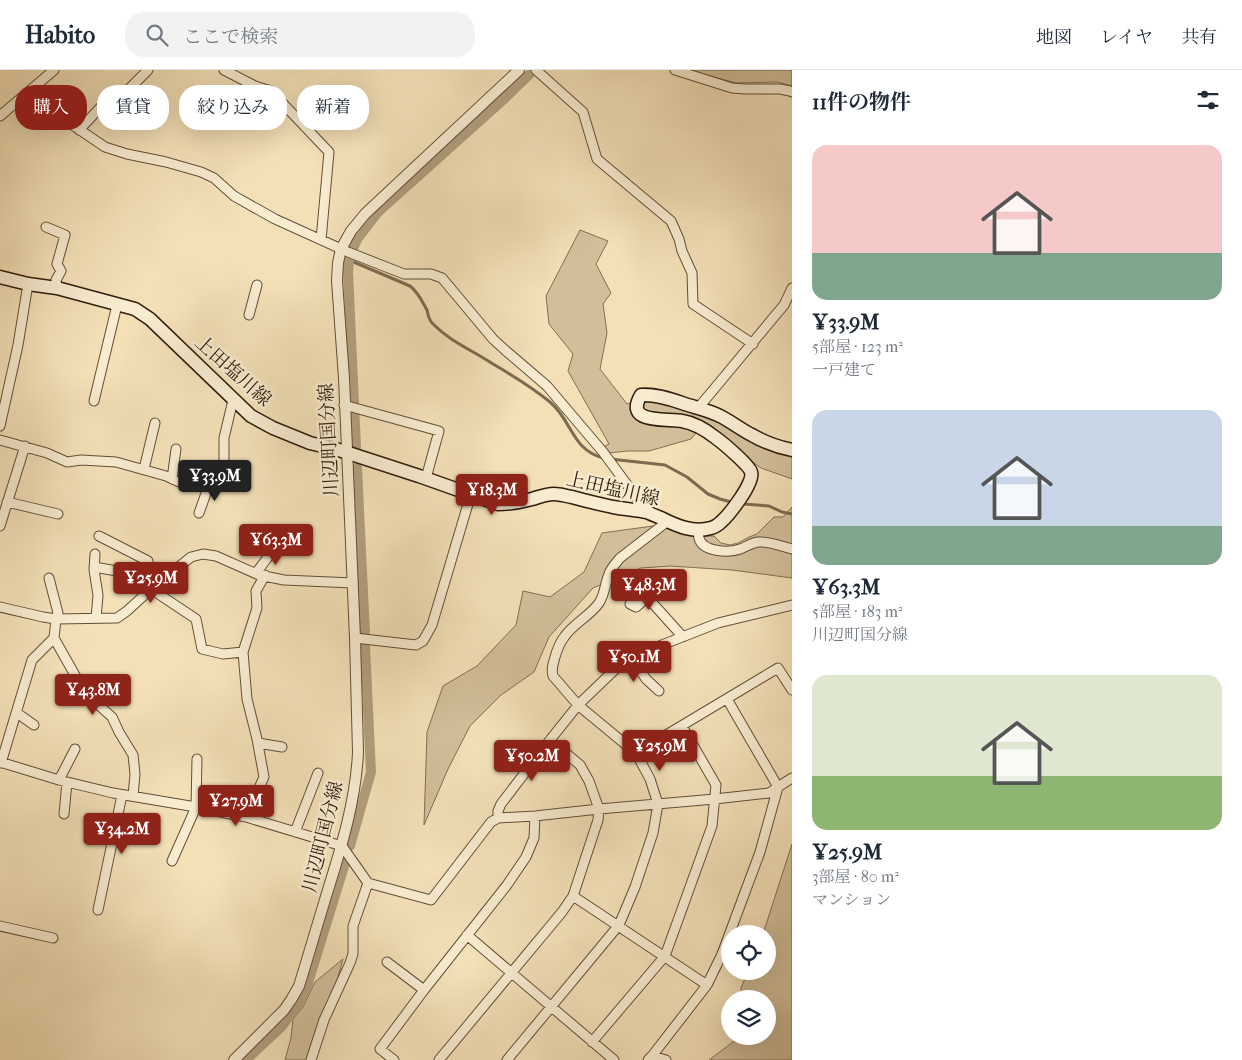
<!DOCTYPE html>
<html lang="ja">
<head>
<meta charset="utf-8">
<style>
  :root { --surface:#fff; --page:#f2f2f3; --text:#1f2937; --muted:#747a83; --line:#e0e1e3; --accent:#8f2418 }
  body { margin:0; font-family:"IM FELL French Canon","Noto Serif JP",serif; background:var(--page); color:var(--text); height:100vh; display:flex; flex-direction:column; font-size:19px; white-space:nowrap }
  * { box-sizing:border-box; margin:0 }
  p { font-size:16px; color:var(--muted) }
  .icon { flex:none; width:28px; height:28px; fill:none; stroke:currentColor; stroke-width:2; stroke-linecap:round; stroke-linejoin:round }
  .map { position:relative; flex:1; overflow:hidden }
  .details { display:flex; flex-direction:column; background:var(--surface); width:450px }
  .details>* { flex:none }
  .banner { position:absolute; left:15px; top:15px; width:475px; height:45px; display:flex; gap:10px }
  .buttons { position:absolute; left:721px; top:855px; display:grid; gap:10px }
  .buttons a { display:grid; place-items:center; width:55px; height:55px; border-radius:50%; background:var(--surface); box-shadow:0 5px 20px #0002; font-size:25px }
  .price { position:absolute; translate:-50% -42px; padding:0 11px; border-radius:5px; background:var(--accent); color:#fff; font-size:16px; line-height:32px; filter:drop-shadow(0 1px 2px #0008) }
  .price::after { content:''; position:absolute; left:50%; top:30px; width:15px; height:11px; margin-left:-8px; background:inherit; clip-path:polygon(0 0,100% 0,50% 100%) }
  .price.active { background:#222; color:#fff }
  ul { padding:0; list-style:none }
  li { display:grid; align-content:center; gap:10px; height:265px; padding:0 20px }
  li span { display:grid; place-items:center; height:155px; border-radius:15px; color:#555 }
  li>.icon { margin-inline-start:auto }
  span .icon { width:90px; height:90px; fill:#fffc; stroke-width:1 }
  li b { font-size:21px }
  h2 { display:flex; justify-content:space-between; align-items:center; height:60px; padding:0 20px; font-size:21px }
  .chip { padding:0 18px; border-radius:20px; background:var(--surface); box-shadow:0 5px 20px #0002; font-size:18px; line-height:45px }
  .chip.active { background:var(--accent); color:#fff }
  header { display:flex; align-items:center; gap:30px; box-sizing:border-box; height:70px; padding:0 25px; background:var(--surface); border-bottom:1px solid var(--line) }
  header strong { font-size:24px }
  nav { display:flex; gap:28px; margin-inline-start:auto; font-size:18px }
  .search { width:350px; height:45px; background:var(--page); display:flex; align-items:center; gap:12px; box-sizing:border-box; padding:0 18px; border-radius:20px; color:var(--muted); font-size:19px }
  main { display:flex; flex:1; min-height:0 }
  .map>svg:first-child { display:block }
  .green { fill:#d2bf9a; stroke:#826e54 }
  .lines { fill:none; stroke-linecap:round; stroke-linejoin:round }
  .stream { stroke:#7e6a50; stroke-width:3 }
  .canal { stroke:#b19e7d; stroke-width:10 }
  .minor-casing { stroke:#624e38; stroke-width:11 }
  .tertiary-casing { stroke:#624e38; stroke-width:12 }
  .secondary-casing { stroke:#311d0d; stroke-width:15 }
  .minor { stroke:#f7ebd0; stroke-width:9 }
  .tertiary { stroke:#f7ebd0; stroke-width:10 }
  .secondary { stroke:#f7ebd0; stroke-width:12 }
  .labels { text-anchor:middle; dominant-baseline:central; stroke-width:5; stroke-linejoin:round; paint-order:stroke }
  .street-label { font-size:19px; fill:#311d0d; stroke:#f7ebd0 }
</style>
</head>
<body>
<header>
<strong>Habito</strong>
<div class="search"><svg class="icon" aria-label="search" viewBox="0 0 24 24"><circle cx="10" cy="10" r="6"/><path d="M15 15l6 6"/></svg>ここで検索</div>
<nav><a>地図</a><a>レイヤ</a><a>共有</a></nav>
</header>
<main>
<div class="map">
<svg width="792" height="990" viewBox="0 0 792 990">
  <rect width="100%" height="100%" fill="#f3e0b7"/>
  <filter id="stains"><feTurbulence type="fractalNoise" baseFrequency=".004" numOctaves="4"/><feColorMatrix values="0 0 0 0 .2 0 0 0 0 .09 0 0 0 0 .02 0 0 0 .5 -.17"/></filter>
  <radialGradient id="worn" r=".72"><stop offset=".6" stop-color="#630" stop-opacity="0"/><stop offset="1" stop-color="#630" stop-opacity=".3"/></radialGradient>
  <!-- green -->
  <path class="green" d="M687,0H792V16L777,12L736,13Z
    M580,160L608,171L596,194L611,223L603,234L607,263L600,299L627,334L650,329L699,343L792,384V409L761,398L703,355L691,369L649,381H628L607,383L603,377L609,374L568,301L573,284L549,254L546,226Z
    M792,437V508L732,500L670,496L641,498L593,518L549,567L534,602L501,625L470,656L448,699L424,755L427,662L443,616L477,596L516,555L523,521L550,527L584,502L602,463L660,455L702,466H714L721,473L730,475L738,473L749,467L757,464L774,447H783Z
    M792,774V990H709L741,966H768V929H742L741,918L748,901H768V864H763Z
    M343,889L335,918L320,947L306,990H285L291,968L293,949L303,937L315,912Z"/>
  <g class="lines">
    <!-- stream -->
    <path class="stream" d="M349,190L410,216C418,222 422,231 427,240C428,245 429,251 433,254C451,272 472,280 493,294C512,305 533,318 550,332C572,350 572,381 604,388
      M610,389L665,395L687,407L708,424L720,429L731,432
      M743,434L769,436L782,442L792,444"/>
    <!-- canal -->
    <path class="canal" d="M356,377L348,202L349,190L353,178L358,168L378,142L504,29L534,0
      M357,398L364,543L365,562
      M350,776L371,702L365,576
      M246,990L282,956L298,934L307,916L345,793"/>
    <defs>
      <path id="minor" d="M224,0L255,16L271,21L329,82L321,170
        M536,0L583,42L597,89L671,151L679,169L682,181L692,203L693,234L753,274
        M675,0L732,18L745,19H780L790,21L792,22
        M27,24L105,77L127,84L166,92L201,102L214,108L234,126L275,149L348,182L404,204H431L442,208L493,269L505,280L547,316L603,382L648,443
        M0,46L54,0
        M79,60L114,23L129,19L148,0
        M46,157L65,165L57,194L61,201L56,210L57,218
        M249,245L257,215
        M94,331L117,235
        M344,335L439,361L426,408
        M699,337L784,235L792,218
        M0,356L18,275L28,214
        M0,370L47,383L67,392L81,390L116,392L166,406L179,412L213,415L224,414V368L233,330
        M144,399L155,353
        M172,409L176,379
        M7,432L58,444
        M199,443L209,415
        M0,456L25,376
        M699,460C699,463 698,465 699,468C702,482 729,483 740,479C746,477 751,473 758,472C769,471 781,476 792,479
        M99,466L148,491L151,519
        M95,484L94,500L98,525L96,548
        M94,497L117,501
        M256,503L277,475
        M151,519L191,487L203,484L216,486L259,505L284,510L353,513
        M647,527L683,567
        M630,534L636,537L661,515
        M0,537L43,547L56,549L117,548L127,541L151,519L196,549L202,579L223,584L243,582L247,629L257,669L264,707L246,747
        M54,568L85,623L112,647L119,662L133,685L135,704L133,726
        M355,568L416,575L423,571L432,555L471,424
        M243,582L257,538L256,521L265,505
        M631,587L646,609L659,621
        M17,643L34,655
        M258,673L282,677
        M636,683L778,598L792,620
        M0,692L59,710L113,723L190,736L246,747L342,776L368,813L431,830L491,752L498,748L535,746L599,739L715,729L769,723L778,717L792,708
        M1,693L32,590L54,568L56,549L58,543L49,508
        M59,710L75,679
        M64,744L67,712
        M498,748V741L501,734L550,670L578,635L626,589L718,553L792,535
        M295,762L318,703
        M172,791L196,737L197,689
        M573,826L707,915
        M98,840L122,725
        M0,856L53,868
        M467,865L614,990
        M387,892L424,920
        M592,972L665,886L712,756L716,715L682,656
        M652,986L666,990
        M311,990L324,950L350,893L353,884V856L368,813
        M394,990L380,979L424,920L507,815L526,787L534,768L535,746
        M439,990L562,842L573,826L598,750L599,739L589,711L580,695L550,670
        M507,990L619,855L635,817L653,763L658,734L650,709L636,683L578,635L553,606C551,599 553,594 555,587C557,580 560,572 565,566C574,553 590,546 599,533C605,524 605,513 609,504C611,498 616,493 620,488L668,451
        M648,990L652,986L707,915L722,884L760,782L778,717L727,629"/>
      <path id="tertiary" d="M234,990L284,940L291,930L299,916C309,884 318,852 328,820C342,775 356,729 358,682L355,568L344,308L337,211L338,193L341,179L351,161L365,144L519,0"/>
      <path id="secondary" d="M0,207L28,214L57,218L135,239L150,249L251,346L273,358L310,373L339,380L419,406L498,434C510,434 521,432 532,429C539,427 546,424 554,424C560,424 566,426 572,427C586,431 599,434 613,437C624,439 636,440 647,442C651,444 656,446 661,448C677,456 693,463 711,458C715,457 718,455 721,452C729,445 755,412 751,402C749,395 723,373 716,368C706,360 694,353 682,351C668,348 623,355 641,325C655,324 668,328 682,333C696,338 709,340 722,347C733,353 742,360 752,365C764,372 778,377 792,380"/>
    </defs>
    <!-- minor casing -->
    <use href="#minor" class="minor-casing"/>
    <!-- tertiary casing -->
    <use href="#tertiary" class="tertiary-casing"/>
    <!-- secondary casing -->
    <use href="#secondary" class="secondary-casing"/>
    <!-- minor -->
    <use href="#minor" class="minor"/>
    <!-- tertiary -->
    <use href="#tertiary" class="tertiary"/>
    <!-- secondary -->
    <use href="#secondary" class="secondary"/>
  </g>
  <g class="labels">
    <!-- street labels -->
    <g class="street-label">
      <text transform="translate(233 301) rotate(42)">上田塩川線</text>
      <text transform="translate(329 370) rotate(-93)">川辺町国分線</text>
      <text transform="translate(613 419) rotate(13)">上田塩川線</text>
      <text transform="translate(323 767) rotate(-76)">川辺町国分線</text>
    </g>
  </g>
  <rect width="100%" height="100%" filter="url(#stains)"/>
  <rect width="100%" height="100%" fill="url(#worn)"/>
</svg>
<div class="buttons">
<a><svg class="icon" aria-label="locate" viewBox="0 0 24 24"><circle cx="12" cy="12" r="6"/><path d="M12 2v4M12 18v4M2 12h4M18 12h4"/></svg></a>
<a><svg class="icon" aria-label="layers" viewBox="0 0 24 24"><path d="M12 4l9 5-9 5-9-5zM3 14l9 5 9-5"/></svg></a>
</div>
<b class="price active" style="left:215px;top:432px">¥33.9M</b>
<b class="price" style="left:492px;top:446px">¥18.3M</b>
<b class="price" style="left:276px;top:496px">¥63.3M</b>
<b class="price" style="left:151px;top:534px">¥25.9M</b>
<b class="price" style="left:649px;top:541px">¥48.3M</b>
<b class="price" style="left:634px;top:613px">¥50.1M</b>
<b class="price" style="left:93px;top:646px">¥43.8M</b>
<b class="price" style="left:660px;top:702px">¥25.9M</b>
<b class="price" style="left:532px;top:712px">¥50.2M</b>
<b class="price" style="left:236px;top:757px">¥27.9M</b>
<b class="price" style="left:122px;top:785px">¥34.2M</b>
<div class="banner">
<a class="chip active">購入</a>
<a class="chip">賃貸</a>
<a class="chip">絞り込み</a>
<a class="chip">新着</a>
</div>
</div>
<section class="details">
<h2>11件の物件<svg class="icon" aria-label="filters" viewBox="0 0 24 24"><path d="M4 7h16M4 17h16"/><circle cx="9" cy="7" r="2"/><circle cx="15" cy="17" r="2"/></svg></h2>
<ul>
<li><span style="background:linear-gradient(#f6c9c9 70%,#7fa58c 0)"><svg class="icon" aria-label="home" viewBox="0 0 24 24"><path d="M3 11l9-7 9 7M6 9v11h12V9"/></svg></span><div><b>¥33.9M</b><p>5部屋 · 123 m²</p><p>一戸建て</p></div></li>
<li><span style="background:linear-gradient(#c9d6e8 75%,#7fa58c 0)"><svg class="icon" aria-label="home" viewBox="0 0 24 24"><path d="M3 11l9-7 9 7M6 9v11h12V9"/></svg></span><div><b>¥63.3M</b><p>5部屋 · 183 m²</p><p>川辺町国分線</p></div></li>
<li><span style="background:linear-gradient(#dfe7d0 65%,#8fb573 0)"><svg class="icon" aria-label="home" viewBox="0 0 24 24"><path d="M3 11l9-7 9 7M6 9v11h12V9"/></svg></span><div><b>¥25.9M</b><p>3部屋 · 80 m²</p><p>マンション</p></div></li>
</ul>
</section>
</main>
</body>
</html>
